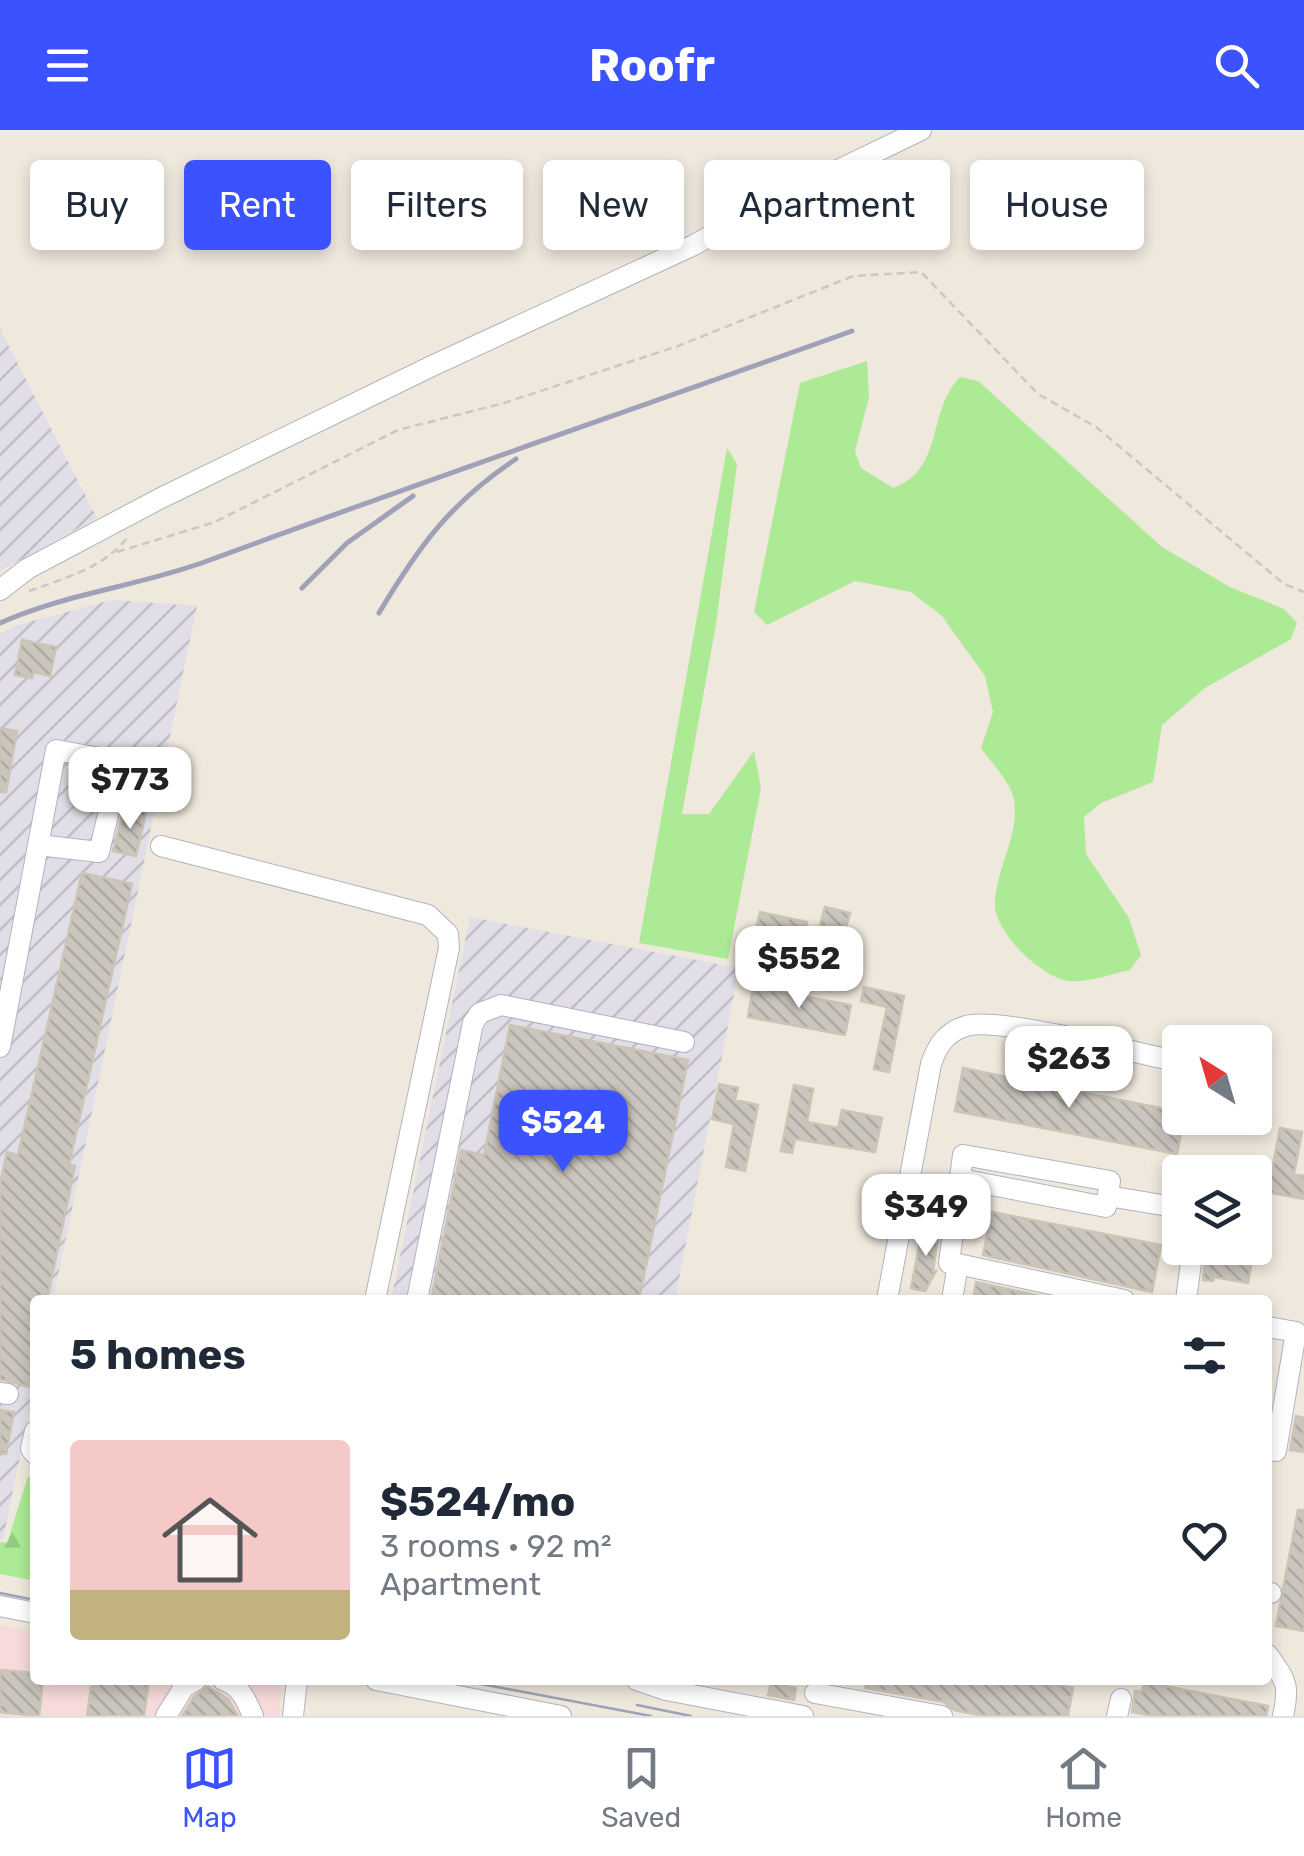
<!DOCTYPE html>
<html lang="en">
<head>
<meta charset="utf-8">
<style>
  :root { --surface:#fff; --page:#f6f6f7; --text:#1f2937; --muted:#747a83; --line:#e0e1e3; --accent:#3a52ff }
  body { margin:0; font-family:Rubik,sans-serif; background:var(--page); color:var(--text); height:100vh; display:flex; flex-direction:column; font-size:38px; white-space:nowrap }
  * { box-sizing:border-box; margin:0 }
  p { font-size:32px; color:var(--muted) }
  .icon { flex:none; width:55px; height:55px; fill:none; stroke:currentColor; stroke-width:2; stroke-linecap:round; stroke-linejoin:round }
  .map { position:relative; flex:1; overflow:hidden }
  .side { position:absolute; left:30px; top:1165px; width:1242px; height:390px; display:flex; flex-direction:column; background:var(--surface); border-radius:10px; box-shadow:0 5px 15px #0003 }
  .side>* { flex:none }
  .guide { position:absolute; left:30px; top:30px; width:1245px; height:90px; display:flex; gap:20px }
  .needle { width:65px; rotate:323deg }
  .buttons { position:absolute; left:1162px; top:895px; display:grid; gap:20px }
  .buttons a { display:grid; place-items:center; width:110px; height:110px; border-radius:10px; background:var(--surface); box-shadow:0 5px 15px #0003; font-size:50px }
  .price { position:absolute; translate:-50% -85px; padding:0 22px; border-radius:20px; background:#fff; color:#222; font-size:32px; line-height:65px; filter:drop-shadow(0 2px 5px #0008) }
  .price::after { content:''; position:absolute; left:50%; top:60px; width:30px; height:22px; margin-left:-15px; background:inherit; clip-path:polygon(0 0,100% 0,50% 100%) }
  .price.on { background:var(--accent); color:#fff }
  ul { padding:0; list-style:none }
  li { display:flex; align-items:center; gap:30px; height:250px; padding:0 40px }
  li span { display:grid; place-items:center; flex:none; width:280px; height:200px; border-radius:10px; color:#555 }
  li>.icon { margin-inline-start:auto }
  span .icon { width:120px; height:120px; fill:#fffc; stroke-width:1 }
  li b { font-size:42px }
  h2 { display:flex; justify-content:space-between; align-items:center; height:120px; padding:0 40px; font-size:42px }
  .chip { padding:0 35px; border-radius:10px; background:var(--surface); box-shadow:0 5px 15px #0003; font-size:35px; line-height:90px }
  .chip.on { background:var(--accent); color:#fff }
  header { display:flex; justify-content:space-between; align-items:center; height:130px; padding:0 40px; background:var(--accent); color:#fff; font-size:45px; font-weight:700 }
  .tabs { display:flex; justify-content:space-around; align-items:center; height:140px; border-top:2px solid var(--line); background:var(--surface); font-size:28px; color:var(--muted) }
  .tabs a { display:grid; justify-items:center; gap:5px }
  .tabs .on { color:var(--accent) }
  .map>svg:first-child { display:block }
  .industrial { fill:url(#industrial-furrows) }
  .medical { fill:#f6dbda }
  .grass { fill:#acea95 }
  .forest { fill:url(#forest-firs) }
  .building { fill:url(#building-back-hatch); stroke:#cbc5b6; stroke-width:2.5 }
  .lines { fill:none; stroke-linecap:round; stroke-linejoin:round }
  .minor-casing { stroke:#b1b3c1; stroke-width:22 }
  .path { stroke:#c8c8c8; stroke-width:2.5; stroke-dasharray:8 5; stroke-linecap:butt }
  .minor { stroke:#fff; stroke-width:20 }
  .tram { stroke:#9fa1b8; stroke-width:2.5 }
  .rail { stroke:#9fa1b8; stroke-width:5 }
</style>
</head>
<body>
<header><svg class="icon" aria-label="menu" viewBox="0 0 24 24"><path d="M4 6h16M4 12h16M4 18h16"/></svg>Roofr<svg class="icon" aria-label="search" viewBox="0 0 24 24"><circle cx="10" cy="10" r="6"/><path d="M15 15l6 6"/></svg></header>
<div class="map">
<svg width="1304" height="1586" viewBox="0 0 1304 1586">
  <defs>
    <pattern id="industrial-furrows" width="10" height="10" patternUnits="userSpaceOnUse" patternTransform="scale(2.5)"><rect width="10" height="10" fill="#e1dee7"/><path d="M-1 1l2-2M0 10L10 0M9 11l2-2" fill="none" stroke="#c1bfc6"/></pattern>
    <pattern id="forest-firs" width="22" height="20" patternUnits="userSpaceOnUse" patternTransform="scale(2.5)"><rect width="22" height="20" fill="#acea95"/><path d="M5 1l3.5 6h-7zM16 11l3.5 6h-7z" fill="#94c981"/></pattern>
    <pattern id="building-back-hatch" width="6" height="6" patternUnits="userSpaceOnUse" patternTransform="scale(2.5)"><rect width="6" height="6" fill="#cac5bd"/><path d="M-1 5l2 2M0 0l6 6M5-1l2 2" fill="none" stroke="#aea9a3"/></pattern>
  </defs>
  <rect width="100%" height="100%" fill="#efe8dd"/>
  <!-- industrial -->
  <path class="industrial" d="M0,199L97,388L0,441Z
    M112,470L197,476L53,1170H35V1254L3,1409H0V504L14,496Z
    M470,787L739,838L675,1170H391Z"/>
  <!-- medical -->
  <path class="medical" d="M0,1495L35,1502V1550H264L282,1554L279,1586H0Z"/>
  <!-- grass -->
  <path class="grass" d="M867,231L869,267L855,321L861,338L893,358C945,339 926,282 960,247L978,251L1162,417L1230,457L1284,479L1297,493L1291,509L1205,558L1162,595L1153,652L1101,673L1084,687L1086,724L1129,788L1141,825L1130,840C1111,844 1087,853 1069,851C1042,848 997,804 995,777C994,742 1020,706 1014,670C1011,652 991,633 981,618L993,582L985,546L942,486L911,462L855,451L767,495L754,482L800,253Z
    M727,318L737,334L716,494L682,684H709L754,621L761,658L728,829L639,813Z"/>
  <!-- forest -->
  <path class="forest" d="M28,1346L35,1355V1451L0,1444V1412L7,1413Z"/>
  <!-- building -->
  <path class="building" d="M22,510L56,517L50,546L33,542L32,548L15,545Z
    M0,598L17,601L6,662H0Z
    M124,678L146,682L136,726L113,721Z
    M82,743L132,754L69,1035L75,1036L47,1170H35V1226L29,1257L0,1249V1055L7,1022L18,1025Z
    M825,777L850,783L845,801L820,795Z
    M760,782L807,792L802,814L755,804Z
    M753,857L851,875L845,905L748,887Z
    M864,857L904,866L889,942L874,939L887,877L861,871Z
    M510,895L688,930L639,1170H431L461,1020L484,1025Z
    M963,938L1180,982V988H1184L1177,1024L955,981Z
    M719,954L738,958L735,970L758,975L745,1041L726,1037L734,994L712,989Z
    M794,955L813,959L807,992L838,998L842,980L882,988L875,1022L795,1009L792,1023L781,1021Z
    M1280,998L1302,1002L1294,1044L1304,1046V1069L1255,1060V1037L1272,1040Z
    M1212,1029L1251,1036V1042H1209Z
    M992,1082L1161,1115L1152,1162L983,1125Z
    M923,1097L939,1100L933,1141H936L925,1161L911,1158Z
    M1206,1118H1254L1248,1153L1214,1147L1213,1151L1203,1150Z
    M976,1152L1040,1166V1170H973Z
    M0,1280L14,1282L6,1324L0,1323Z
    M1296,1286L1304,1288V1322L1290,1320Z
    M1298,1380H1304V1501L1276,1496Z
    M0,1540L35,1543V1550H43L39,1586L0,1582Z
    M92,1550H149L144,1586H87Z
    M867,1550H969L985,1553V1550H1040L1073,1558L1068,1586H984L954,1580L944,1572L865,1558Z
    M1144,1552L1268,1576L1266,1586H1154L1132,1582L1135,1561L1142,1562Z
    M771,1553L796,1558L794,1570L768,1565Z
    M208,1557L228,1569L238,1586H182L194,1567Z"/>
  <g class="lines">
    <defs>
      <path id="minor" d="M0,460L27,439L159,369L434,235L694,115L764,76L921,0
        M161,716L428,785L448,804L449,818L375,1170
        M0,917L56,620L121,632L99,722L38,715
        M1255,947L1258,948
        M1108,1066L1180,1078
        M949,1133L963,1025L1110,1051L1106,1077L960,1049
        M417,1170L473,893L480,883L501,875L684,912
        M887,1170L931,934C937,916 946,902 966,896C998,886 1139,924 1180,932
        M952,1170L958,1134L1124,1170
        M1186,1170L1193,1118
        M1268,1197L1296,1202L1276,1321L1268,1319
        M0,1263L8,1264
        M35,1301L31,1319L35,1324
        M1268,1463H1271
        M0,1476L35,1483
        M1268,1525C1286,1551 1290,1554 1283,1586
        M223,1550C240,1555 246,1570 253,1586
        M376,1550L561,1586
        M637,1550L666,1560L803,1586
        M815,1563L942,1586
        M166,1586L184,1557L196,1550
        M293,1586L297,1550
        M1117,1586L1121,1569"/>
    </defs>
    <!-- minor casing -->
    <use href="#minor" class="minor-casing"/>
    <!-- path -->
    <path class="path" d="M117,422L215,392L398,300L504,273L678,216L853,146L921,142L1038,264L1096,297L1284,454L1304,462
      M29,461C65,448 107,437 129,405"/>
    <!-- minor -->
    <use href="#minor" class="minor"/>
    <!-- tram -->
    <path class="tram" d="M0,1463L35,1470
      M460,1550L651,1586
      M637,1575L691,1586"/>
    <!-- rail -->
    <path class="rail" d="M302,458L347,413L413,366
      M379,483C419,416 450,373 516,329
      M0,493C70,462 141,456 210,430C423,351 638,278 852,201"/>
  </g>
</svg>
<div class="buttons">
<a><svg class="needle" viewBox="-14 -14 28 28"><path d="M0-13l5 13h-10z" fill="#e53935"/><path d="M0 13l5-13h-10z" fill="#747a83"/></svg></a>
<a><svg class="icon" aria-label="layers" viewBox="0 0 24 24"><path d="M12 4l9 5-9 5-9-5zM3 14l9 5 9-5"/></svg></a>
</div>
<b class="price" style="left:130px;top:702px">$773</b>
<b class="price" style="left:799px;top:881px">$552</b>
<b class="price" style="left:1069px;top:981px">$263</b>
<b class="price on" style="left:563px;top:1045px">$524</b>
<b class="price" style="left:926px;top:1129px">$349</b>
<div class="guide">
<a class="chip">Buy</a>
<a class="chip on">Rent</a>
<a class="chip">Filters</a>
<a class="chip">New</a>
<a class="chip">Apartment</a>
<a class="chip">House</a>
</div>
<section class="side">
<h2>5 homes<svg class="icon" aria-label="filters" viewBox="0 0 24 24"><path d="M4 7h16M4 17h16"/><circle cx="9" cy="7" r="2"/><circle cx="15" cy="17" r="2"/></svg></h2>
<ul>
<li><span style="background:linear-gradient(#f6c9c9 75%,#c2b280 0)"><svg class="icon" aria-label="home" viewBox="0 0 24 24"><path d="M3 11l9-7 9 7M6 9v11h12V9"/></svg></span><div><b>$524/mo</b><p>3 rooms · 92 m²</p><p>Apartment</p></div><svg class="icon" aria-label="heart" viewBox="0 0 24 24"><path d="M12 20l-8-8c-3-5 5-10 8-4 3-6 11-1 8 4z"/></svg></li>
</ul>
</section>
</div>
<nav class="tabs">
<a class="on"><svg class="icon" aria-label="map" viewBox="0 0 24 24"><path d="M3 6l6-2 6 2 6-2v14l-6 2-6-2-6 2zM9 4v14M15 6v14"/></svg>Map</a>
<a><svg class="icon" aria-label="saved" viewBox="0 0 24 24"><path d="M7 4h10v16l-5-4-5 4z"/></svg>Saved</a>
<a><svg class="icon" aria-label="home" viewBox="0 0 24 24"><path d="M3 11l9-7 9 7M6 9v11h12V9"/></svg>Home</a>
</nav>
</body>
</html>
